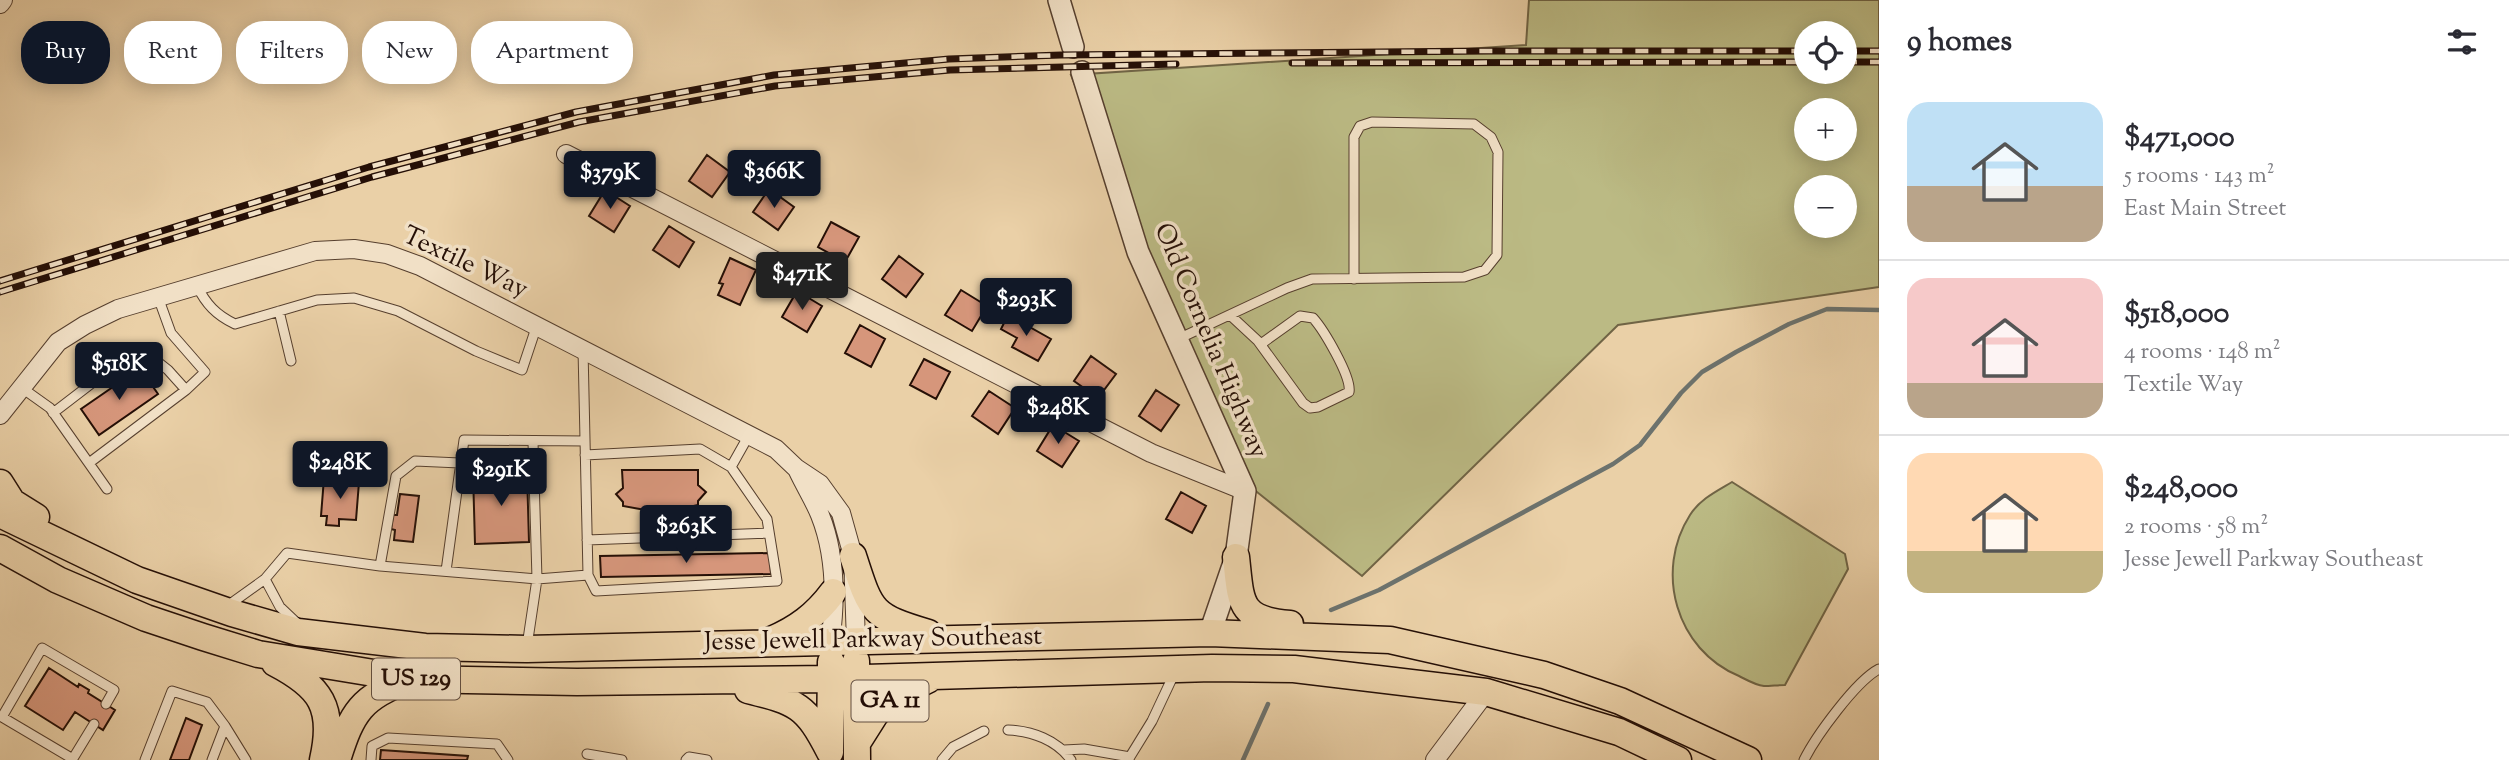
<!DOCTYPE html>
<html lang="en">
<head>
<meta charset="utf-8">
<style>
  :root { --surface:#fff; --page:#f7f7f7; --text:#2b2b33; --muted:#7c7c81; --line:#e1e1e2; --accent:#111827 }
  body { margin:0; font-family:"Sorts Mill Goudy",serif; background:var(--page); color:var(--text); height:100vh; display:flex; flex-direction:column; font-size:26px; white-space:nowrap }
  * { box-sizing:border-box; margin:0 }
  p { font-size:23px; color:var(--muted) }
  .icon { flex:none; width:38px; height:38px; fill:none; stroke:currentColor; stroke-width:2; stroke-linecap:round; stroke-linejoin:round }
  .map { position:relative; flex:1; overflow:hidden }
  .panel { display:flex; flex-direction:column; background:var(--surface); width:630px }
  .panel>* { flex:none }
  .top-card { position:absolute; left:21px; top:21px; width:665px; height:63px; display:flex; gap:14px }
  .fabs { position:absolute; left:1794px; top:21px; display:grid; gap:14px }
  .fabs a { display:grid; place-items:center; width:63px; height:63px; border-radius:50%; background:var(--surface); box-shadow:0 4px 18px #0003; font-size:35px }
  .price { position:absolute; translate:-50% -60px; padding:0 16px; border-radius:7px; background:var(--accent); color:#fff; font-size:23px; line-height:46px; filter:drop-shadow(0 2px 4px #0008) }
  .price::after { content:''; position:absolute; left:50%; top:42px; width:21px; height:16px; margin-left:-10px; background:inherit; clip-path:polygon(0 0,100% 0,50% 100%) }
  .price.selected { background:#222; color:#fff }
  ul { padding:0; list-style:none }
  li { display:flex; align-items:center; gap:21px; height:175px; padding:0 28px }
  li+li { border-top:2px solid var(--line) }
  li span { display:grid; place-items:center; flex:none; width:196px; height:140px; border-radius:21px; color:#555 }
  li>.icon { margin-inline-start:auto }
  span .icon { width:84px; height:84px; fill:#fffc; stroke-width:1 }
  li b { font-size:30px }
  h2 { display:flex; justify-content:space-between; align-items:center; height:84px; padding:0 28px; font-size:30px }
  .pill { padding:0 24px; border-radius:28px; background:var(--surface); box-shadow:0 4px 18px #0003; font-size:24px; line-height:63px }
  .pill.selected { background:var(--accent); color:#fff }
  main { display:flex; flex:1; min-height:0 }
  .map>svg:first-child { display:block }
  .green { fill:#bbba84; stroke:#706445; stroke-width:2; fill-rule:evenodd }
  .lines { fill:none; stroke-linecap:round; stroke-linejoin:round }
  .stream { stroke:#6c726d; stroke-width:4.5 }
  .building { fill:#d6967b; stroke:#250f06; stroke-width:2 }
  .service-casing { stroke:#563f2e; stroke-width:11 }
  .minor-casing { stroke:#563f2e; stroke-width:20 }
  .tertiary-casing { stroke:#563f2e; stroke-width:24 }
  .primary-casing { stroke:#250f06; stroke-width:29 }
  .service { stroke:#f1e0c6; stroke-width:9 }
  .minor { stroke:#f1e0c6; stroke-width:18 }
  .tertiary { stroke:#f1e0c6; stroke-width:21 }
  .primary { stroke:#ead0a7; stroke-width:26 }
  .rail-casing { stroke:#250f06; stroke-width:7 }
  .rail { stroke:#f1e0c6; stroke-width:4.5; stroke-dasharray:13; stroke-linecap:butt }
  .labels { text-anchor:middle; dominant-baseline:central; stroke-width:7; stroke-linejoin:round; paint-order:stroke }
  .shield { fill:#f1e0c6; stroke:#624e40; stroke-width:2 }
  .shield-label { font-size:24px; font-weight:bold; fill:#250f06 }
  .street-label { font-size:26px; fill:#250f06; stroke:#f1e0c6 }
</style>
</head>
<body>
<main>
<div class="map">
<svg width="1879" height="760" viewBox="0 0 1879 760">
  <rect width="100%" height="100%" fill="#ead0a7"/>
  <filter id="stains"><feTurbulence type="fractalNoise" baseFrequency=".00286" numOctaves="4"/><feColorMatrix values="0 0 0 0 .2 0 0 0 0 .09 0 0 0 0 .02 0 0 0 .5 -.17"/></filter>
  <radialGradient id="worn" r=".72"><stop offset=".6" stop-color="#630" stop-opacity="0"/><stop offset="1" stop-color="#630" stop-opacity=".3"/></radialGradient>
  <!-- green -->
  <path class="green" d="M1529,0H1879V287L1618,325L1362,576L1222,464L1071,75L1526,45ZM1806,33H1844V72H1806ZM1806,110H1844V149H1806ZM1806,187H1844V226H1806Z
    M1732,482L1845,554L1848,569L1785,685C1778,685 1771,686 1764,686C1755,685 1747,680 1739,676C1676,650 1654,571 1690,515C1700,499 1717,491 1732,482Z"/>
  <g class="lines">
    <!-- stream -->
    <path class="stream" d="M1331,610L1379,590L1613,464L1640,445L1681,393L1702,372L1736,352L1789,324L1827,309L1879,310
      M1243,760L1268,704"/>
  </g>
  <!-- building -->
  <path class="building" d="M707,155L730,172L712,197L689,181Z
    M769,189L794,207L778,230L753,212Z
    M605,190L630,206L614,232L589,216Z
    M831,222L859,237L845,262L818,247Z
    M669,226L694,242L679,267L653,250Z
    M899,256L923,274L906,297L882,279Z
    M730,258L756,270L740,305L718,295L723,284L719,283Z
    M961,290L987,306L972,331L945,315Z
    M797,291L822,306L807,332L782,317Z
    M1008,315L1051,339L1038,361L1012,347L1017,338L1001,329Z
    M860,325L885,339L871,367L845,353Z
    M1091,356L1116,374L1098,398L1074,381Z
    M924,359L950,372L936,399L910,385Z
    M136,371L140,376L144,374L158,394L99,435L81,409Z
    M1156,390L1179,405L1161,431L1139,416Z
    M989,391L1015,408L998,434L972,416Z
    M1053,425L1079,441L1062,467L1037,451Z
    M622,470H698V485L706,492L698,501V505L671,511L672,514H651V511L623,506V502L616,494L623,488Z
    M527,472L529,542L475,544L473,473Z
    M324,478L359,482L356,520L339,519V526L326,525L327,516H321Z
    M1181,492L1206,506L1192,533L1166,519Z
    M400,494L419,496L413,542L394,540L395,530L391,529L393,515H397Z
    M770,553L771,574L601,577L600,556Z
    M49,668L78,687L79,684L89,690L88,693L115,710L103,730L75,712L63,730L25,706Z
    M186,718L202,725L189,760H170Z
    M381,750L468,756L467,760H380Z"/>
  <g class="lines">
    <defs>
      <path id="service" d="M197,286C206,304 216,315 235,324L317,300L354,298L398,311L476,351L522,370L537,325
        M158,297L171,333L205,372L186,390
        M279,311L291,361
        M1230,315L1258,341L1303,403L1310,408L1318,407L1349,392C1352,377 1323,329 1313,318L1300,316L1261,344
        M1178,339L1287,288L1312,279L1464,277L1485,270L1497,255L1498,152L1491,137L1474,124L1372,122L1360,126L1354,137V279
        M22,388L50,408L107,489
        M53,413L126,357L144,351L168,370L186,390L89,463
        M585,455L700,449L731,467L767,519L777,581L596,591L588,575
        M731,467L749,435
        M587,540L769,533
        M380,566L396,476L415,461L460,463
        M446,571L464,440L585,441
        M265,579L280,607L299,625
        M226,607L265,579L287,553L380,566L537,579L588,575L583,349
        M527,646L537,579L533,442
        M1008,730C1032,731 1057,740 1071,760
        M1064,750L1084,749L1130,757
        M587,754L622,760
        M73,759L2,717L42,648L114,690L106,704
        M72,760L94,724
        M145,760L172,691L207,702L225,726L246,760
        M212,760L225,726
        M371,760L372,746L388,738L497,744L508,760
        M686,760L689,757L707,760
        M942,760L953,747L984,731
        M1128,760L1152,721L1175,672
        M1804,760C1816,736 1856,681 1879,669"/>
      <path id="minor" d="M0,4L3,0
        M566,154L1151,453L1245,491
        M0,415L58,342L85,325L118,309L315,251L354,249L387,254L420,266L453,283L776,449L796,468L820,484L841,513L853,556L856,642
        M798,471C805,486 814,500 820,515C836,555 836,601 830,643
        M1435,760L1486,692"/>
      <path id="tertiary" d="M1059,0L1073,47
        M1082,72L1138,252L1245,491L1236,557L1210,633"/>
      <path id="primary" d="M0,483L12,502L36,517
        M0,514L137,580L232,613L298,632L425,647L527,649L1210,633L1390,640L1544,675L1620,701L1748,760
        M0,548L58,580L146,618L203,637L258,654L410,679L577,682L831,679L1212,668L1294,669L1486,692L1619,732L1678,760
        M853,556C871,612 871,616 928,633
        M1236,557C1241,602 1238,620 1290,624
        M771,640C797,629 816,615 833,592
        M856,661L857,760
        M275,663C321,687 335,707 323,760
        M748,690C797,702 806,705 830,752
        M857,743L876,713L899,694L929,679
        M830,750L831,662
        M337,760C352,712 361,697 410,679"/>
    </defs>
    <!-- service casing -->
    <use href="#service" class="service-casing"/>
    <!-- minor casing -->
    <use href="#minor" class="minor-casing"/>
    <!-- tertiary casing -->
    <use href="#tertiary" class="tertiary-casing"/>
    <!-- primary casing -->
    <use href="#primary" class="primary-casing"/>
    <!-- service -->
    <use href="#service" class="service"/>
    <!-- minor -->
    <use href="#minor" class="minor"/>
    <!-- tertiary -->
    <use href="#tertiary" class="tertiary"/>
    <!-- primary -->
    <use href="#primary" class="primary"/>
    <defs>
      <path id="rail" d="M1844,51H1879
        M1844,62H1879
        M1292,63L1806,62
        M0,281L369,167L576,112L774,75L949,59L1061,55L1488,51H1806
        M0,292L372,177L579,122L775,86L950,70L1176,64"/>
    </defs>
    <!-- rail casing -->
    <use href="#rail" class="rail-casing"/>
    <!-- rail -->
    <use href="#rail" class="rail"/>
  </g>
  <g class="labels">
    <!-- shield labels -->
    <g class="shield">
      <rect x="372" y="658.5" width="88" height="41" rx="5"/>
      <rect x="851.5" y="680.5" width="77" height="41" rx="5"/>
    </g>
    <g class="shield-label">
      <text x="416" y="679">US 129</text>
      <text x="890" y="701">GA 11</text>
    </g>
    <!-- street labels -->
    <g class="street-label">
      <text transform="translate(465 263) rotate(25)">Textile Way</text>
      <text transform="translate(1210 341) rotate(67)">Old Cornelia Highway</text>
      <text transform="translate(873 640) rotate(-1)">Jesse Jewell Parkway Southeast</text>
    </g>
  </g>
  <rect width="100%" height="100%" filter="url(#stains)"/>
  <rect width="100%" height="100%" fill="url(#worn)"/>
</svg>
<div class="fabs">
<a><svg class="icon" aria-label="locate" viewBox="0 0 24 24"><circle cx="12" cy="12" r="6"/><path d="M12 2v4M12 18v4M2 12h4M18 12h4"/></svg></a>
<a>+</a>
<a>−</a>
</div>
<b class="price" style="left:774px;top:210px">$366K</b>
<b class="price" style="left:610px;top:211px">$379K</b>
<b class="price selected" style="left:802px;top:312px">$471K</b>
<b class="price" style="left:1026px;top:338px">$293K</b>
<b class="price" style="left:119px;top:402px">$518K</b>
<b class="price" style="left:1058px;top:446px">$248K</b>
<b class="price" style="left:340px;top:501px">$248K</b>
<b class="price" style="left:501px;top:508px">$291K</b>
<b class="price" style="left:686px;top:565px">$263K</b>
<div class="top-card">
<a class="pill selected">Buy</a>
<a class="pill">Rent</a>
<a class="pill">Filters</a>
<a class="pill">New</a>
<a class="pill">Apartment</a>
</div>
</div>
<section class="panel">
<h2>9 homes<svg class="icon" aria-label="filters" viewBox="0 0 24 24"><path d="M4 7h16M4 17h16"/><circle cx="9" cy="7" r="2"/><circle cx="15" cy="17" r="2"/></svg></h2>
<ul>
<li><span style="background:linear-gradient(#bfe0f5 60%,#b9a48a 0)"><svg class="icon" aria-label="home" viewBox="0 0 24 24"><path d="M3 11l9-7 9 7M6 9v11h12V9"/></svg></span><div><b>$471,000</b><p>5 rooms · 143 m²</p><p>East Main Street</p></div></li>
<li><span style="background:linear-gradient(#f6c9c9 75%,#b9a48a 0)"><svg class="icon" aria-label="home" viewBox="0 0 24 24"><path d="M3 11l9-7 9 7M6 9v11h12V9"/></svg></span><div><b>$518,000</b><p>4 rooms · 148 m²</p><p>Textile Way</p></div></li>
<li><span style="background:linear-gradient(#ffd9b3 70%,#c2b280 0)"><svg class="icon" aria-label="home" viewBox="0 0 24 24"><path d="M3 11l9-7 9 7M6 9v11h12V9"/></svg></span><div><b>$248,000</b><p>2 rooms · 58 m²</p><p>Jesse Jewell Parkway Southeast</p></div></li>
</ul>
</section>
</main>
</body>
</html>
